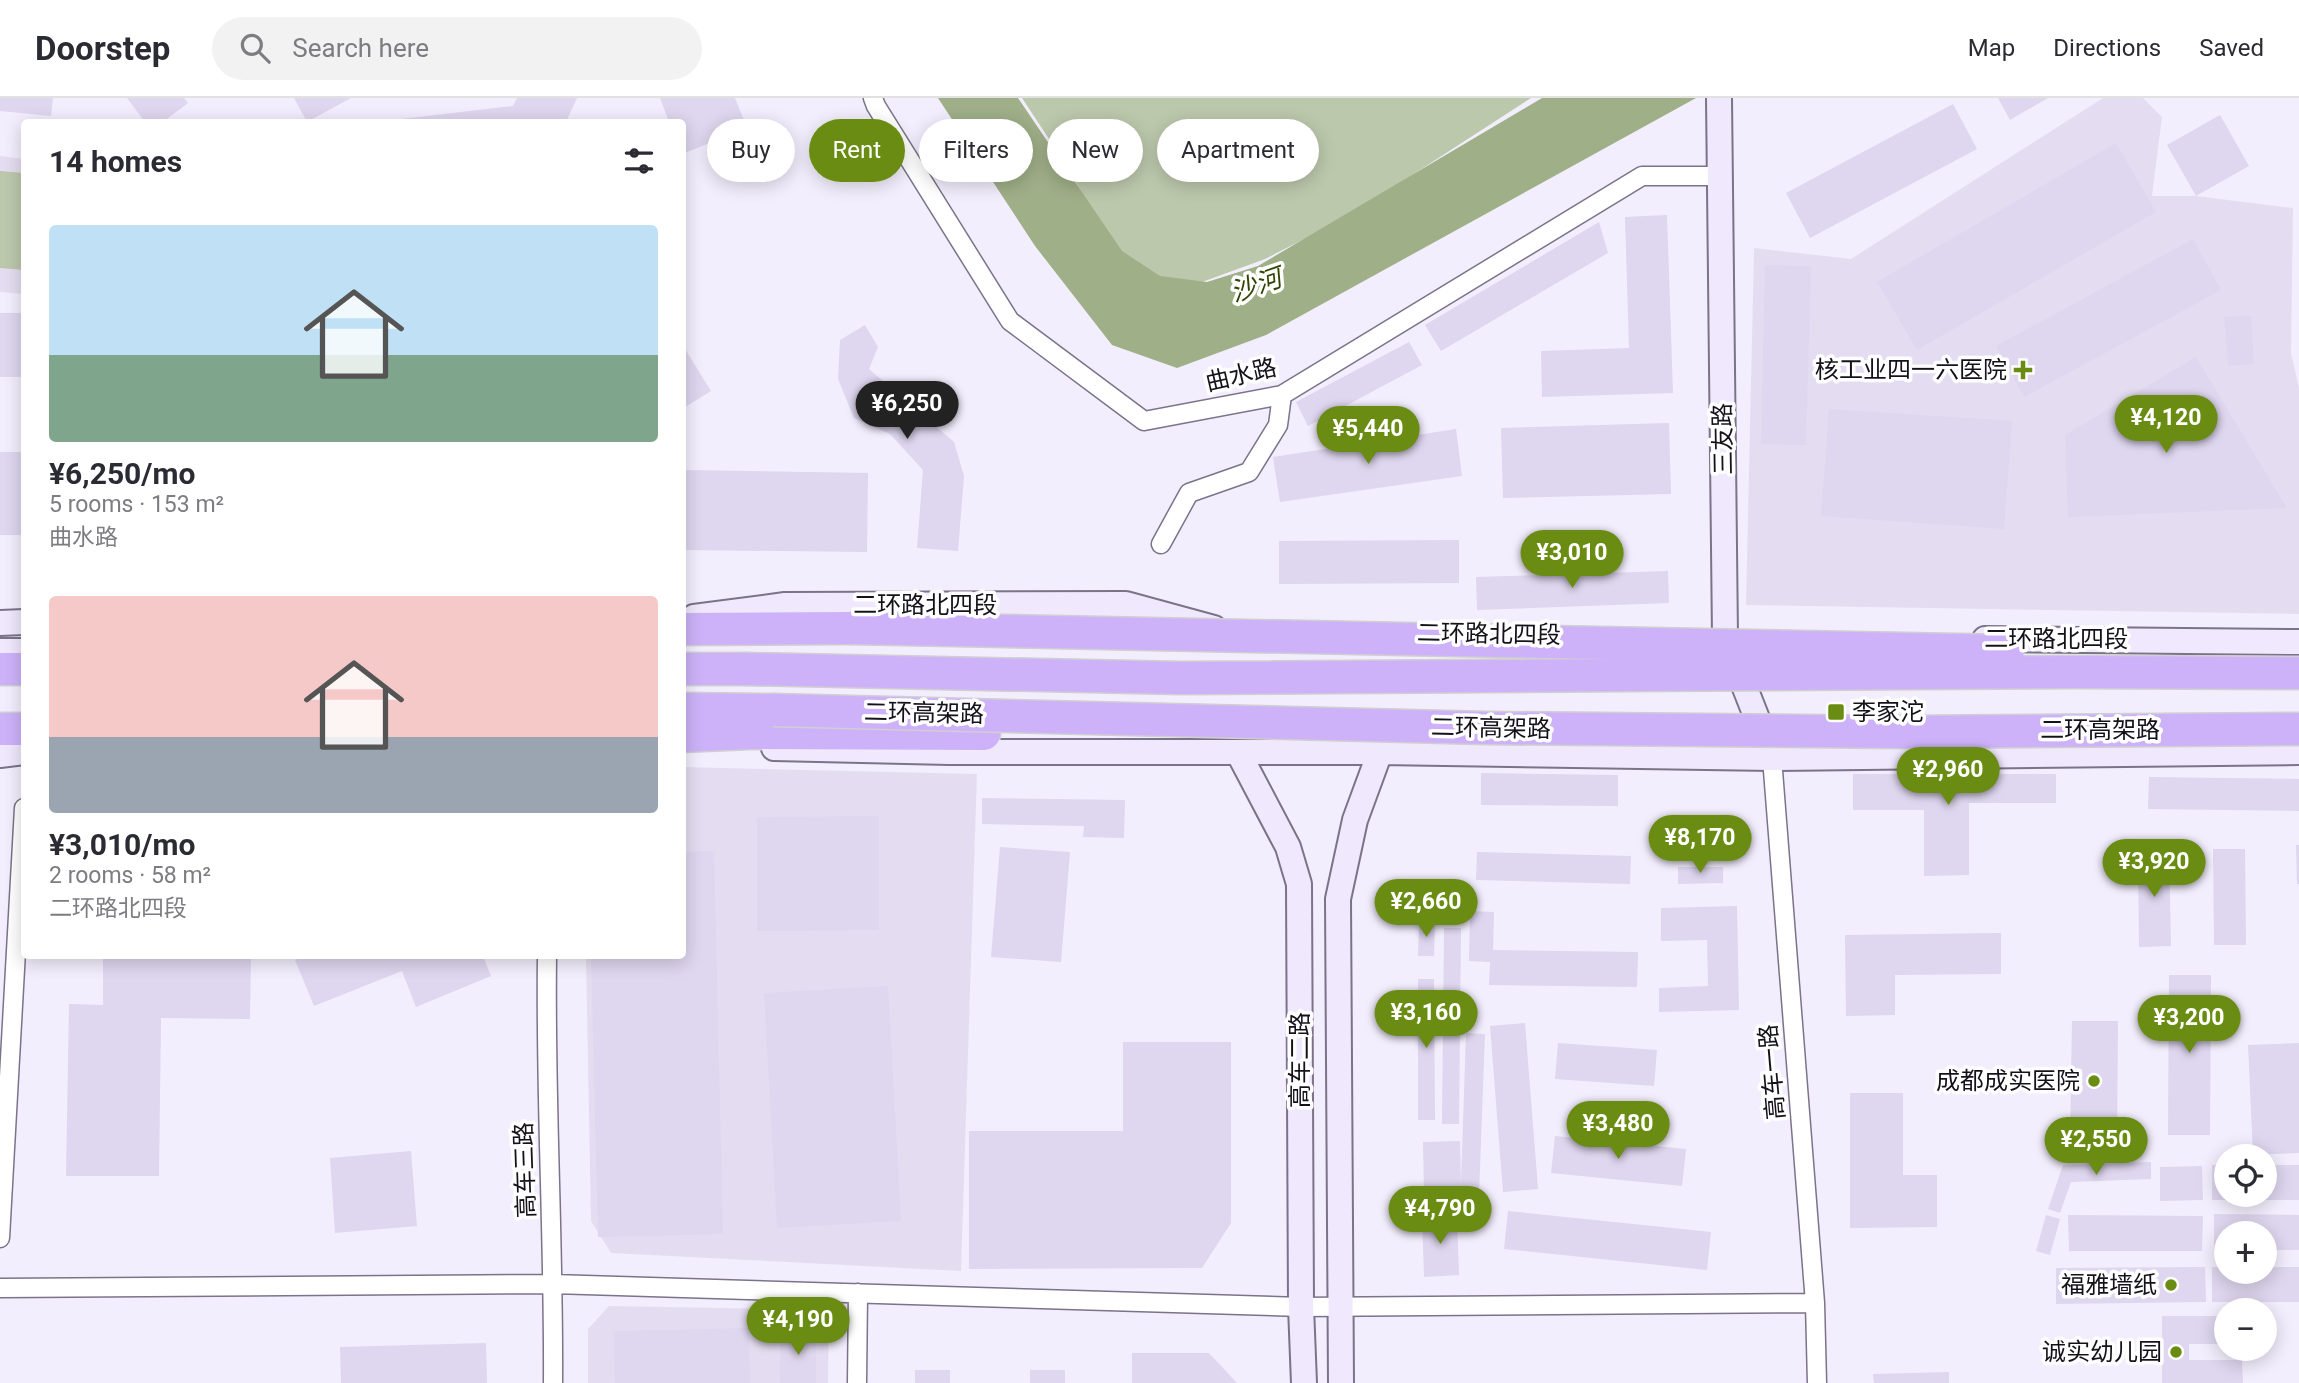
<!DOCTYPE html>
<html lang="en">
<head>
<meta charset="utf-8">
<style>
  :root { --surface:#fff; --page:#f2f2f3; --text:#2b2b33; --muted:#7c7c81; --line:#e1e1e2; --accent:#6a8c12 }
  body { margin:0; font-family:Roboto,"Noto Sans SC",sans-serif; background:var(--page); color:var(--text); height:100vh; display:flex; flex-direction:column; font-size:26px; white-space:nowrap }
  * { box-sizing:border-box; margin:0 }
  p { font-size:23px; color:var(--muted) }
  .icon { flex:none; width:38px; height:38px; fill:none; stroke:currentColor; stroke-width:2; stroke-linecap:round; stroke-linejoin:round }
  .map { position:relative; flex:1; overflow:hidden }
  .panel { position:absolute; left:21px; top:21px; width:665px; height:840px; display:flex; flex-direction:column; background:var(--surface); border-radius:7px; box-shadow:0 4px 18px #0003 }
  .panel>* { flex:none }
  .hud { position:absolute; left:707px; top:21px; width:665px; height:63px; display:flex; gap:14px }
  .buttons { position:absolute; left:2214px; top:1046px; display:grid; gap:14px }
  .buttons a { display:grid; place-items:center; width:63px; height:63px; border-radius:50%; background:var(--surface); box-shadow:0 4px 18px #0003; font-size:35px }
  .price { position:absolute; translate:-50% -60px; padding:0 16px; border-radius:24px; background:var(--accent); color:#fff; font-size:23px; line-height:46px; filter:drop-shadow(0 2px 4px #0008) }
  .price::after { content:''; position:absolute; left:50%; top:42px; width:21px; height:16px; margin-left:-10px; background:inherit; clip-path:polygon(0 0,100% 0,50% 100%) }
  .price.selected { background:#222; color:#fff }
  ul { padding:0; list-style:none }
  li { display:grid; align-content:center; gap:14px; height:371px; padding:0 28px }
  li span { display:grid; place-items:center; height:217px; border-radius:7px; color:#555 }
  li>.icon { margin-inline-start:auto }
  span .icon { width:126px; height:126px; fill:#fffc; stroke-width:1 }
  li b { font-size:30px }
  h2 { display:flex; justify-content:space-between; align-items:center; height:84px; padding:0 28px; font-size:30px }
  .pill { padding:0 24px; border-radius:32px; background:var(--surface); box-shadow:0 4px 18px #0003; font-size:24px; line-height:63px }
  .pill.selected { background:var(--accent); color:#fff }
  header { display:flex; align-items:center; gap:42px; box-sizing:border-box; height:98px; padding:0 35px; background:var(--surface); border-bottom:2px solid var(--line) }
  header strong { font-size:33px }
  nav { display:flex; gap:38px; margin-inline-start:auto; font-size:24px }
  .search { width:490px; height:63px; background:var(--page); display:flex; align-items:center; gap:18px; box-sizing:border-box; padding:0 24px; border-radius:38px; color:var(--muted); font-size:26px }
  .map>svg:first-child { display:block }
  .built { fill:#e4ddf1 }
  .green { fill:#bcc8ac }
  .water { fill:#9faf88 }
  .building { fill:#dfd6ef }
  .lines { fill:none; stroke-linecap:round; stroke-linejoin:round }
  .street-casing { stroke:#7b7389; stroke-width:21 }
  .secondary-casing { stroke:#7b7389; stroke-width:28 }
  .highway-casing { stroke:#d0cfd1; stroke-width:35 }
  .street { stroke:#fff; stroke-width:18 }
  .secondary { stroke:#f0e8fd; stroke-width:24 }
  .highway { stroke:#cdb2f9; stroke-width:32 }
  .highway-bridge-casing { stroke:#d0cfd1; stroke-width:35; stroke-linecap:butt }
  .highway-bridge { stroke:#cdb2f9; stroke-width:32 }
  .poi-dot { fill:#6a8c12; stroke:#fefefe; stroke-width:2.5 }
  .labels { text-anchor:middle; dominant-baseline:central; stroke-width:7; stroke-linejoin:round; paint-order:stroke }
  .poi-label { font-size:24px; fill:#14111a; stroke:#fefefe; text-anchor:end }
  .street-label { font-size:24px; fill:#14111a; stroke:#fefefe }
  .water-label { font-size:26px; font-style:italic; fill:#334504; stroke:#fefefe }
</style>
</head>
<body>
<header>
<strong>Doorstep</strong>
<div class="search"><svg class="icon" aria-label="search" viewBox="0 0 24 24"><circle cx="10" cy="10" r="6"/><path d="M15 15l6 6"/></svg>Search here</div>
<nav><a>Map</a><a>Directions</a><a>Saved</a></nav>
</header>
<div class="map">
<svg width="2299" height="1285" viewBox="0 0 2299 1285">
  <rect width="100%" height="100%" fill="#f3eefd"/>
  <!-- built -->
  <path class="built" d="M2103,0H2143L2162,19L2152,98H2196L2293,110L2291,255L2299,290V516L1746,507L1754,150L1851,161Z
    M0,58L24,61V196L0,194Z
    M683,669L977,676L961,1173L611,1155L591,1123L586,858H682Z
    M609,1208L829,1212L828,1285H588V1231Z"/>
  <!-- green -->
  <path class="green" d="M1022,0H1531L1349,118L1265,161L1183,191L1121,167L1068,70Z
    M0,73L24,75V172L0,170Z"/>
  <!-- water -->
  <path class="water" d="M938,0H1018L1122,153L1160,178L1207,184L1258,168L1542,0H1696L1266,237L1177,270L1112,247L1035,148Z"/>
  <!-- building -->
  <path class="building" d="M0,0H53L51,18L0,13Z
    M127,0H184L188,5L163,24H145Z
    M294,0H351L307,24Z
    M517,0H577L566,24H384V23L513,8Z
    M660,0H735L747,30L682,56V24H669Z
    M1998,0H2048L2010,22Z
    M1953,6L1977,51L1810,140L1786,95Z
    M2220,17L2249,68L2196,98L2167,47Z
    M2116,45L2156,114L1917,252L1877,184Z
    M1667,117L1673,295L1542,299L1541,253L1629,250L1625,119Z
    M1599,124L1608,155L1441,253L1425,227Z
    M2193,141L2221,192L2024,299L1996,248Z
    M1765,167L1811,168L1806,347L1761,346Z
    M0,215H24V279H0Z
    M2251,218L2254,266L2228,268L2224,219Z
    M865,227L878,249L869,271L954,344L964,378L958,453L917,450L923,372L890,336L854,320L838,281L840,242Z
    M1409,244L1422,267L1308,328L1296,304Z
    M682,246L711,293L682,311Z
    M2196,259L2287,410L2068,419L2065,337Z
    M1829,311L2012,323L2004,431L1821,418Z
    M1669,325L1671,396L1503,400L1501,330Z
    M1456,331L1462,378L1280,404L1273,359Z
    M0,354H24V437H0Z
    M682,372L868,375L867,454L682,452Z
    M1459,442V485L1279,486V443Z
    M1668,473L1669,505L1477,512L1476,479Z
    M1481,675L1618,677V708L1481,707Z
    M1853,676H2056V705H1969V777L1924,778V712H1853Z
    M2149,679L2299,681V713L2148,711Z
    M982,700L1125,702L1124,740L1083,739L1084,728L982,726Z
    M879,718V832L757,833V719Z
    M2296,747H2299V786H2297Z
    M1000,749L1070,754L1061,864L991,859Z
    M2213,751H2245L2246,847H2214Z
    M2169,752L2171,848L2139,849L2138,753Z
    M714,753L723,1136L598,1139L591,858H682V754Z
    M1477,754L1631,758L1630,786L1476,782Z
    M1678,769H1723V785L1678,786Z
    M1737,808L1739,912L1659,914V890L1708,888L1707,842L1661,843V810Z
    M1470,813L1494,814L1493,852L1638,854L1637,889L1489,887L1490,864L1469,863Z
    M1419,824H1435L1434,858H1418Z
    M1444,830H1461L1459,1026H1442Z
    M2001,835V876L1895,877V917L1846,918L1845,837Z
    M103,858H251L250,921L161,920L159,1078H66L69,906L103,907Z
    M306,858H483L491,878L416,909L402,873L314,908L295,862Z
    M2169,877H2211L2210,1037H2168Z
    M1418,881H1434L1435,1022H1418Z
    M888,888L901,1123L777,1130L764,895Z
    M2072,923H2118L2117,1044H2070Z
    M1525,925L1538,1091L1503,1094L1490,928Z
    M1466,935L1485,936L1479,1096L1424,1097L1423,1044L1460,1043L1461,1085Z
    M1123,944H1231V1125L1202,1170L969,1171V1033H1123Z
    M1558,945L1657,952L1654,988L1555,981Z
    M2299,945V1055L2253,1057L2248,947Z
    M1850,995H1903V1077H1937V1129L1850,1130Z
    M1555,1038L1686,1051L1682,1088L1551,1075Z
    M411,1053L417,1128L335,1135L330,1060Z
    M2151,1064V1081L2071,1084L2060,1115L2048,1111L2063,1067Z
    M2212,1067H2226V1097H2264V1067H2299V1102H2212Z
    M2202,1068L2203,1102L2160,1103V1069Z
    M1508,1113L1711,1134L1707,1172L1504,1151Z
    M2214,1116L2299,1117V1152H2264V1136H2226V1152H2214Z
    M2046,1117L2060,1121L2050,1157L2036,1153Z
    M2068,1117L2203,1118L2202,1153H2069Z
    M1457,1118L1459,1177L1424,1179L1422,1120Z
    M2205,1169L2206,1204L2056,1206V1170Z
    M2212,1169H2226V1174H2264V1169H2299V1204H2212Z
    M2162,1218H2226V1246H2189V1262H2242L2243,1285H2162Z
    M749,1230L750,1285H615L614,1233Z
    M781,1232H816V1285H780Z
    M486,1245L487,1285H341L340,1249Z
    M1132,1255H1209L1237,1285H1132Z
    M915,1272H950V1285H915Z
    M1030,1272H1065V1285H1030Z
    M1949,1274V1285H1874L1873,1276Z"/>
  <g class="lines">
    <defs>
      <path id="street" d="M873,0L876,8L1010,223L1144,323L1282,297L1642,78H1720
        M1161,446L1189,395L1249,374L1278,327L1282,297
        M1772,660L1815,1205L1817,1285
        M547,858C545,1000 554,1142 553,1285
        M0,1140L24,710
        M0,1190L553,1186L1301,1209L1815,1205
        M857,1285L858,1195"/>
      <path id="secondary" d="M1719,0L1725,539L1767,646
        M694,519L785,507L1126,506L1214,530
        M0,525L24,524
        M1985,541L2299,544
        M0,553H24
        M774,650L949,654H1380L1772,660L2299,654
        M1238,654L1288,749L1299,786L1301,1209L1304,1285
        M0,657L24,654
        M1341,1285L1338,801L1355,722L1380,654"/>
      <path id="highway" d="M682,531L850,530
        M0,571H24
        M682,571H744
        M682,611L773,612
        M0,631H24
        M682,638L749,635L984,636"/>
    </defs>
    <!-- street casing -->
    <use href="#street" class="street-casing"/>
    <!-- secondary casing -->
    <use href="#secondary" class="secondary-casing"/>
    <!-- highway casing -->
    <use href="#highway" class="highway-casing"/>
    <!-- street -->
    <use href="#street" class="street"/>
    <!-- secondary -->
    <use href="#secondary" class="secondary"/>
    <!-- highway -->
    <use href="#highway" class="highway"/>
    <defs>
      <path id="highway-bridge" d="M850,530L2008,553
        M744,571L1181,580L2076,574L2299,575
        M773,612L1486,630L1903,634L2299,631"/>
    </defs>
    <!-- highway-bridge casing -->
    <use href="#highway-bridge" class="highway-bridge-casing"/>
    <!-- highway-bridge -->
    <use href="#highway-bridge" class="highway-bridge"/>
  </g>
  <!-- markers -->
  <g class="poi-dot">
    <path d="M2019.5 261.5h7v7h7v7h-7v7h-7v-7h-7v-7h7z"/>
    <rect x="1827" y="605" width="18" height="18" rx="3.5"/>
    <circle cx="2094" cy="983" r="7"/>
    <circle cx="2171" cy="1187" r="7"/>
    <circle cx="2176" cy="1254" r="7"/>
  </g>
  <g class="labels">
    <!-- poi labels -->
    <g class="poi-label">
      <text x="2007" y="272">核工业四一六医院</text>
      <text x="1852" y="614" text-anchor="start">李家沱</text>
      <text x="2080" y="983">成都成实医院</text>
      <text x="2157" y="1187">福雅墙纸</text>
      <text x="2162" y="1254">诚实幼儿园</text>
    </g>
    <!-- street labels -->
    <g class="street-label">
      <text transform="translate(1241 277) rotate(-13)">曲水路</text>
      <text transform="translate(1723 341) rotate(-91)">三友路</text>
      <text x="925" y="507">二环路北四段</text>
      <text transform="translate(1489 536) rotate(1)">二环路北四段</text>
      <text x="2056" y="541">二环路北四段</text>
      <text transform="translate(924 615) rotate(1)">二环高架路</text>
      <text transform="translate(1491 630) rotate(1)">二环高架路</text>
      <text x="2100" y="632">二环高架路</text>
      <text transform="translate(1300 962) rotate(-90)">高车二路</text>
      <text transform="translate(1772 974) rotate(-95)">高车一路</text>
      <text transform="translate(525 1072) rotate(-92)">高车三路</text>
    </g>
    <!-- water labels -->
    <g class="water-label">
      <text transform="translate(1256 187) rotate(-19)">沙河</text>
    </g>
  </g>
</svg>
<div class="buttons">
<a><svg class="icon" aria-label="locate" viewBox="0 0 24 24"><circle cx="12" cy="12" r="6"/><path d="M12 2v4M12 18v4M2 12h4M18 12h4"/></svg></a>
<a>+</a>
<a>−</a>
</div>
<b class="price selected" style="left:907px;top:343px">¥6,250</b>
<b class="price" style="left:2166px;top:357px">¥4,120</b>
<b class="price" style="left:1368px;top:368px">¥5,440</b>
<b class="price" style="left:1572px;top:492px">¥3,010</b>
<b class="price" style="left:1948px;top:709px">¥2,960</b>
<b class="price" style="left:1700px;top:777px">¥8,170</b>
<b class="price" style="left:2154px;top:801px">¥3,920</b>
<b class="price" style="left:1426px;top:841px">¥2,660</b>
<b class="price" style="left:1426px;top:952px">¥3,160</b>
<b class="price" style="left:2189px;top:957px">¥3,200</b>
<b class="price" style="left:1618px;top:1063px">¥3,480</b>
<b class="price" style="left:2096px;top:1079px">¥2,550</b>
<b class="price" style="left:1440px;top:1148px">¥4,790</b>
<b class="price" style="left:798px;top:1259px">¥4,190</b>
<div class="hud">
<a class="pill">Buy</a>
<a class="pill selected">Rent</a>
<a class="pill">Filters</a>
<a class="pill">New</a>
<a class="pill">Apartment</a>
</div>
<section class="panel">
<h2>14 homes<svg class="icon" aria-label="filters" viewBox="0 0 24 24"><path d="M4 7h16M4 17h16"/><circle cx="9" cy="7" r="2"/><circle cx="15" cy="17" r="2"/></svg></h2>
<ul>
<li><span style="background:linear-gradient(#bfe0f5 60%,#7fa58c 0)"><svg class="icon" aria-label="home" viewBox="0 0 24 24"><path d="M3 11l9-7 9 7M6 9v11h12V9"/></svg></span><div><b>¥6,250/mo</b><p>5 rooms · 153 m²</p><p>曲水路</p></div></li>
<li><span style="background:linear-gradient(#f6c9c9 65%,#9aa5b1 0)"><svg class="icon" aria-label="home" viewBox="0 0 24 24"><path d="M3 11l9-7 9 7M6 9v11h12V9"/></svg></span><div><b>¥3,010/mo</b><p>2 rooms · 58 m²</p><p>二环路北四段</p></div></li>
</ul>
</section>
</div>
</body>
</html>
